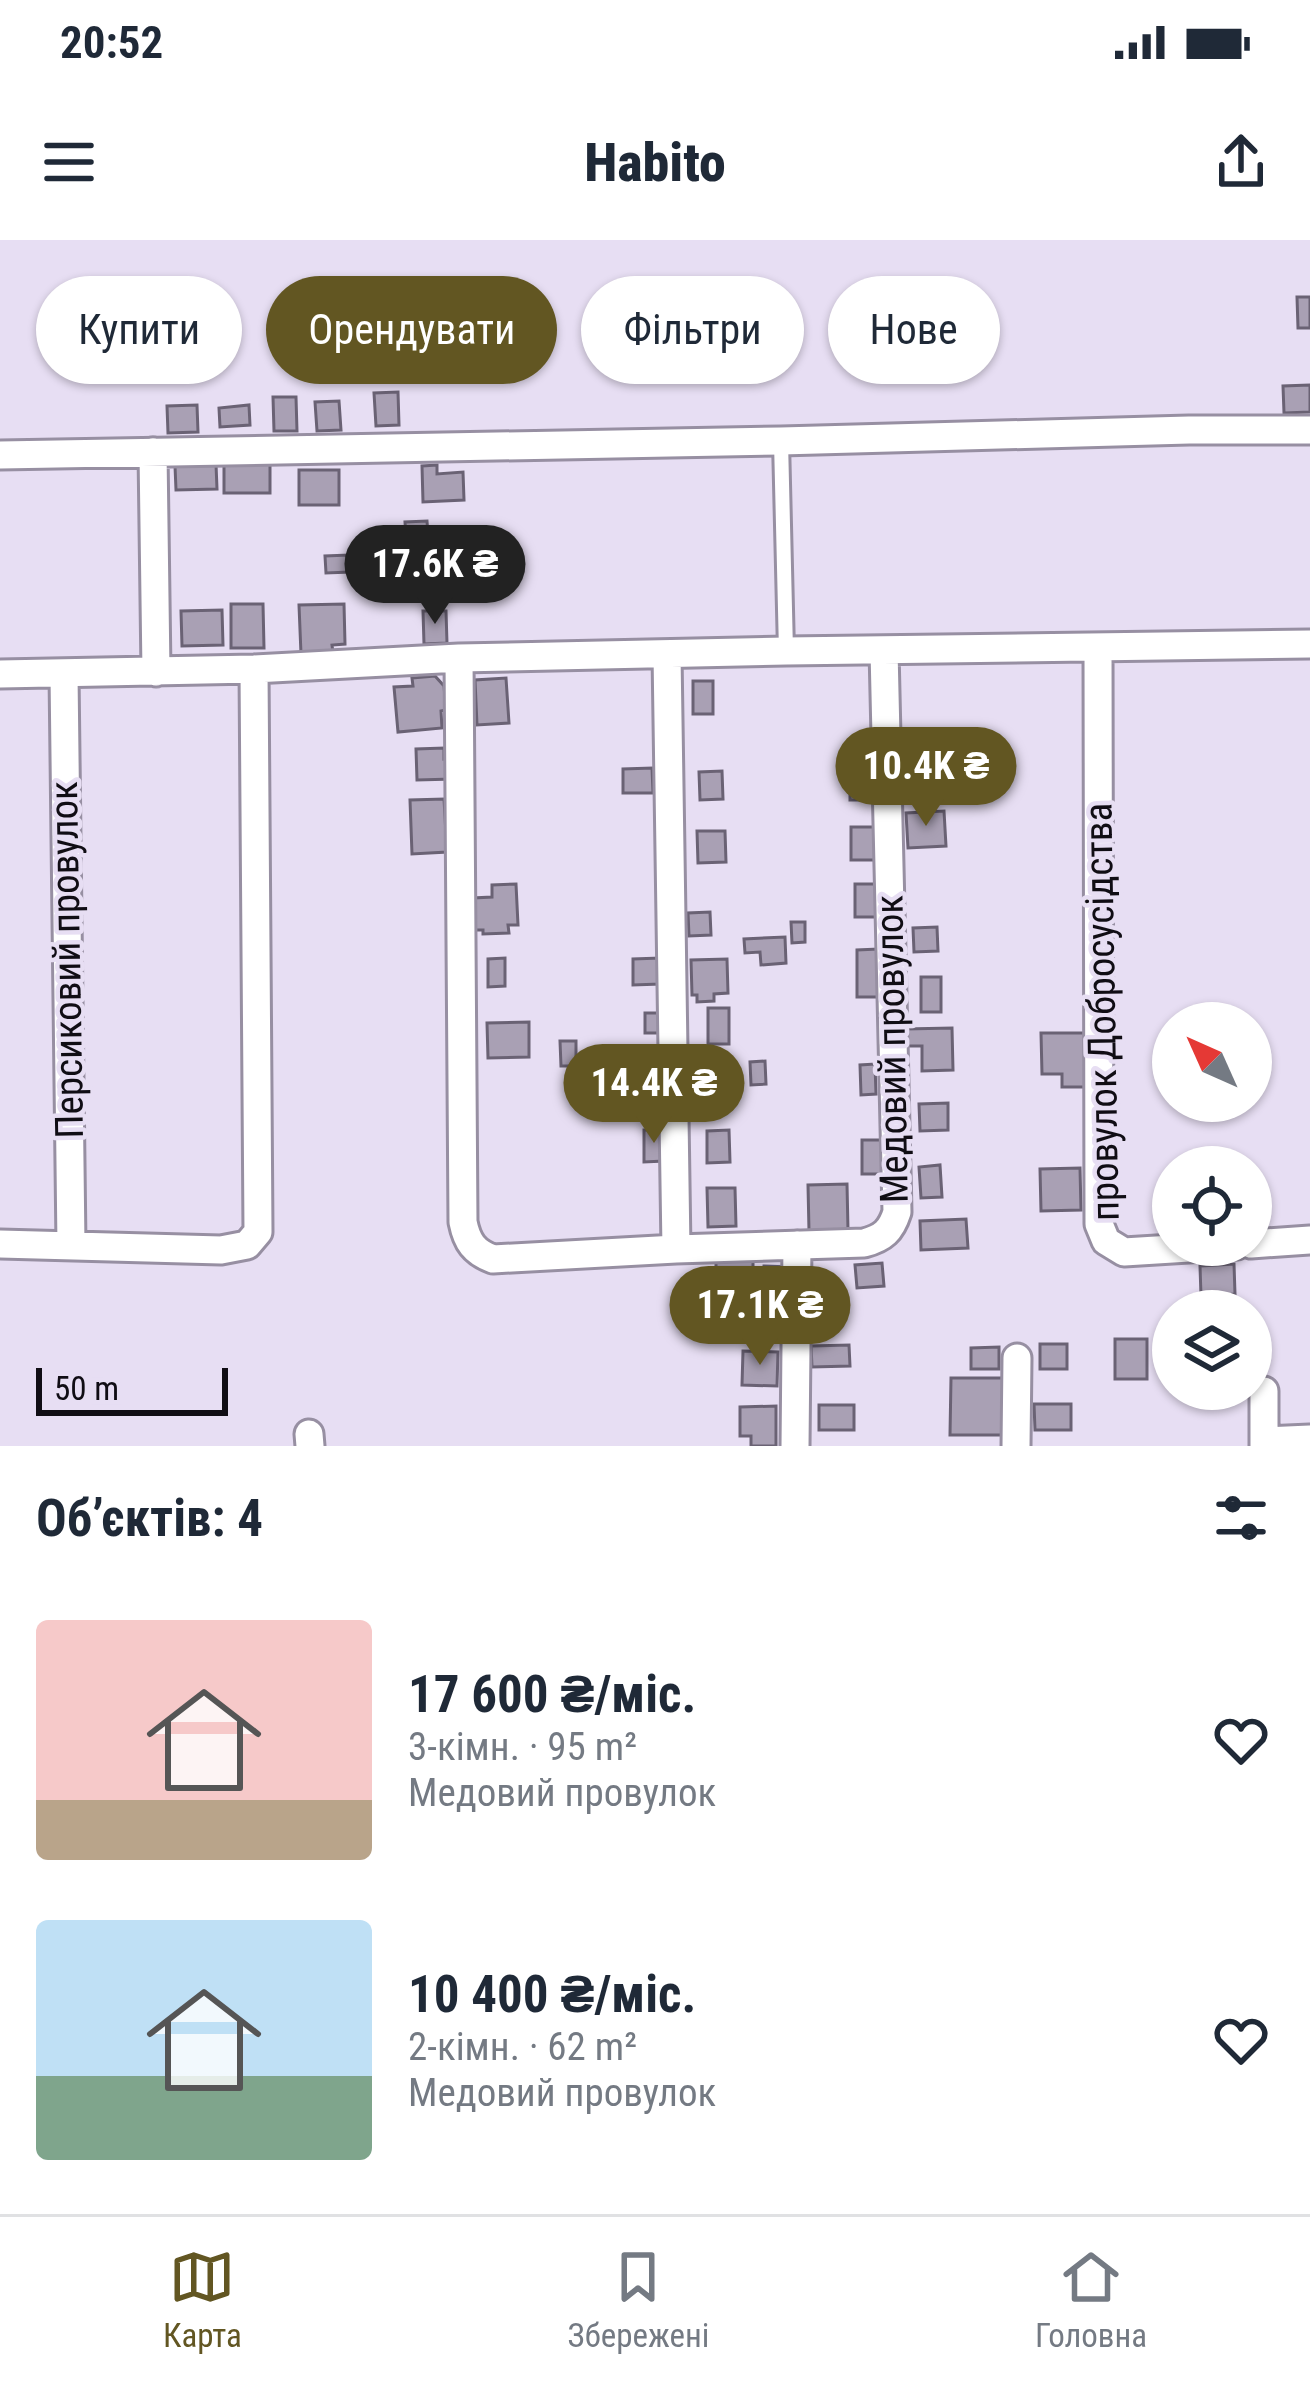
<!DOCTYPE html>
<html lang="uk">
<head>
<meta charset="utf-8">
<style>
  :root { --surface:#fff; --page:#f6f6f7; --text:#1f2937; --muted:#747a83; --line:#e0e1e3; --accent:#625622 }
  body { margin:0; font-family:"Roboto Condensed",sans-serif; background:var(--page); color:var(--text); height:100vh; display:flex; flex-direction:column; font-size:45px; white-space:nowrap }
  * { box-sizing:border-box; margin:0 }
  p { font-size:39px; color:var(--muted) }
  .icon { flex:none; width:66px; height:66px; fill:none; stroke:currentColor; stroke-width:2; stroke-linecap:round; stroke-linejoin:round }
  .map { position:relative; height:1206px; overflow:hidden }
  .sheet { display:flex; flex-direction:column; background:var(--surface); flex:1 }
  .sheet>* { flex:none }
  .top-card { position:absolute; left:36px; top:36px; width:1239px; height:108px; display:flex; gap:24px }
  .needle { width:78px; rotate:315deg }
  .fabs { position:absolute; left:1152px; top:762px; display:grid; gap:24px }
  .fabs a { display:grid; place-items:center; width:120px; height:120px; border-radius:50%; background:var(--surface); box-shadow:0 3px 9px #0004; font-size:60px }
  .scale { position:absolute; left:36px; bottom:30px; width:192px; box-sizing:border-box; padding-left:12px; border:6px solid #100d14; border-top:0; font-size:33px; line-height:42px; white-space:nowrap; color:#100d14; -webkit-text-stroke:9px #e7def3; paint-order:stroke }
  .price { position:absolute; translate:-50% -102px; padding:0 27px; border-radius:42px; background:var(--accent); color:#fff; font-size:39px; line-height:78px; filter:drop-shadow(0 3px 6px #0008) }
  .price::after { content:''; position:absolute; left:50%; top:72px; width:36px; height:27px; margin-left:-18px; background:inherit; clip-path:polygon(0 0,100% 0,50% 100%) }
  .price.active { background:#222; color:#fff }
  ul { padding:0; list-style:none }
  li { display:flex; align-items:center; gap:36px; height:300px; padding:0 36px }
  li span { display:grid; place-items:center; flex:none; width:336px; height:240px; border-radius:12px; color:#555 }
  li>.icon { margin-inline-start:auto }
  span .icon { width:144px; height:144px; fill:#fffc; stroke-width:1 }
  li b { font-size:51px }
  h2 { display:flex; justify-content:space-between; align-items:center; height:144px; padding:0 36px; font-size:51px }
  .tag { padding:0 42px; border-radius:54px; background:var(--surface); box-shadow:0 3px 9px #0004; font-size:42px; line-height:108px }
  .tag.active { background:var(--accent); color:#fff }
  .status { display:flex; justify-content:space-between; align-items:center; height:84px; padding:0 60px; background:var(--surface); direction:ltr }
  .status svg { height:33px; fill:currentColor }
  header { display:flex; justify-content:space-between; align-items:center; height:156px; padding:0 36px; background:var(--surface); font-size:54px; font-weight:800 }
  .menu { display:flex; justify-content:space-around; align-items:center; height:168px; border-top:3px solid var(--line); background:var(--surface); font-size:33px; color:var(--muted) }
  .menu a { display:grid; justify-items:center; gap:6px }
  .menu .active { color:var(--accent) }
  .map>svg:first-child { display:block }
  .building { fill:#a9a0b4; stroke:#6a6274; stroke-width:3 }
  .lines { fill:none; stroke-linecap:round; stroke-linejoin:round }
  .service-casing { stroke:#978fa2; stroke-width:20 }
  .minor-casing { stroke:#978fa2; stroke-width:33 }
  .service { stroke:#fff; stroke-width:14 }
  .minor { stroke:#fff; stroke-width:27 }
  .labels { text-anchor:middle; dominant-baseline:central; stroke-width:9; stroke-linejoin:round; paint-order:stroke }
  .street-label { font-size:39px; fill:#100d14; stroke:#e7def3 }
</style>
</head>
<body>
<div class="status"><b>20:52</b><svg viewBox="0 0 49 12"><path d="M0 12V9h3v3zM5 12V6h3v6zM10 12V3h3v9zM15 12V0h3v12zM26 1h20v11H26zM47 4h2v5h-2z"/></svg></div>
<header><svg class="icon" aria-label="menu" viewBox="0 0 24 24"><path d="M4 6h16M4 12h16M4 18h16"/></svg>Habito<svg class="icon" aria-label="share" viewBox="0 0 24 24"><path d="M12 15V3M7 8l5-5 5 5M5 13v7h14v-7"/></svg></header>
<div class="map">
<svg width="1310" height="1206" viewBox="0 0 1310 1206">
  <rect width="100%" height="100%" fill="#e7def3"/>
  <!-- building -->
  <path class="building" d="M1297,57H1310V88H1298Z
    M1310,145V172L1284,173L1283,146Z
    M398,152L399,185L376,186L374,153Z
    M273,157H296L297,191H274Z
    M339,161L341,190L317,191L315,162Z
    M197,165L198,192L168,193L167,166Z
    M249,165L250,185L220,187L219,168Z
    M270,220V253H224V221Z
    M216,224L217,249L176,250L175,226Z
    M437,225V234L463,232L464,260L423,262L422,226Z
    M299,230H339V265H299Z
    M427,281L429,310L407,312L405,282Z
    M349,315L350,332L326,333L325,316Z
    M231,364H263L264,408H231Z
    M344,364L345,404L332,405L333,413L301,414L299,365Z
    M222,370L223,405L182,406L181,371Z
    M423,371H446L447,403L424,404Z
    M435,436L444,446L446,470L441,471L442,488L398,492L394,447L413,446L412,438Z
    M506,438L509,483L477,485L475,440Z
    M693,441H713V474H693Z
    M444,508V519L452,518L453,539L417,540L416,509Z
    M850,523H873V560H850Z
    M652,528L653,553H623V529Z
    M722,531L723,559L700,560L699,532Z
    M444,559L447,612L412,614L410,560Z
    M944,571L946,606L908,608L906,573Z
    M851,587H876V620H851Z
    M697,591H725L726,622L698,623Z
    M516,644L518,685H508L509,693L483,694V690H474L473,658L492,657V645Z
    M855,644H878L879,677H855Z
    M710,672L711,695L689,696L688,673Z
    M791,682H805V702L792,703Z
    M937,687L938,711L914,712L913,688Z
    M785,697L786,723L761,725L760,712L745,713L744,699Z
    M878,709V736H888V757H857V710Z
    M505,718V746L488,747V719Z
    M660,718V744L633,745V719Z
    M727,719L728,753L714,754V761L697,762V755H692L691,720Z
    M921,737H941V772H921Z
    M708,768H729V804H708Z
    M645,773H663V793H645Z
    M529,782V817L488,818L487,783Z
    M952,788L953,830L922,831V806H905V789Z
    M1041,793H1088V847H1062V834H1042Z
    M560,801H576V826H561Z
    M765,821L766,844L751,845L750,822Z
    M875,824L876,854L861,855L860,825Z
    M728,827L729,859L705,860L704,828Z
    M639,830H661L662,857L639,858Z
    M948,863V890L920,891L919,864Z
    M644,890H663L664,921L644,922Z
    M729,890L730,922L707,923V891Z
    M862,900H882V934H862Z
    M940,925L942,957L921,958L919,927Z
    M1080,928L1081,970L1041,971L1040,929Z
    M847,944L848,990L809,991L808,945Z
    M707,948H735L736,986L708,987Z
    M966,979L968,1008L921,1010L920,981Z
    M753,1018V1050L716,1051V1019Z
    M882,1023L884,1046L857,1048L855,1025Z
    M1234,1024L1235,1054L1201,1056L1200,1026Z
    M764,1026L789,1027L788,1050L763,1049Z
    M1115,1099H1147V1139H1115Z
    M1040,1104H1067V1129H1040Z
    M849,1105L850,1126L812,1127L811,1106Z
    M999,1107V1129H971V1108Z
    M743,1111L778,1112L777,1146L742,1145Z
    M951,1138H1003V1195H950Z
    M1034,1164H1071V1190H1035Z
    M819,1165H854V1190H819Z
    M776,1166V1206H751V1196H740V1167Z"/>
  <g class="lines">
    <defs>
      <path id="service" d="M781,201L786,411"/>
      <path id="minor" d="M153,212L156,432
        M0,215L781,201L1189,190H1310
        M1098,407L1099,984L1106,1001L1124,1012L1237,1005
        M667,414L676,1009
        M459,418L463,982C467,1002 474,1012 493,1019L676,1009L864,1003C883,998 891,991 897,972L884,410
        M0,434L254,429L459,418L786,411L1310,404
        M64,434L71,1005
        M0,1004L221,1010L247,1005L258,992L254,429
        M1251,1004L1310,1000
        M1264,1151V1206
        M309,1194L310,1206
        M1264,1201L1310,1199
        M795,1206L797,1005
        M1016,1206L1017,1118"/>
    </defs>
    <!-- service casing -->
    <use href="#service" class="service-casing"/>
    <!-- minor casing -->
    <use href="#minor" class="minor-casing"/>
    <!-- service -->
    <use href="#service" class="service"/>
    <!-- minor -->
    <use href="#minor" class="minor"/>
  </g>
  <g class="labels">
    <!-- street labels -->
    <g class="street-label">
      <text transform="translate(67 720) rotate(-91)">Персиковий провулок</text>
      <text transform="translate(1102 772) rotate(-91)">провулок Добросусідства</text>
      <text transform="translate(892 809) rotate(-91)">Медовий провулок</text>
    </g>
  </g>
</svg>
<div class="fabs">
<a><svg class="needle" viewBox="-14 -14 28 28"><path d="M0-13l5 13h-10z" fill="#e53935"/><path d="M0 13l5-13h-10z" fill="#747a83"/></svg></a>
<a><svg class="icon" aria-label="locate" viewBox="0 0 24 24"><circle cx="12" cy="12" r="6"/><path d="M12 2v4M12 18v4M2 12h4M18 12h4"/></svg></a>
<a><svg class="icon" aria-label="layers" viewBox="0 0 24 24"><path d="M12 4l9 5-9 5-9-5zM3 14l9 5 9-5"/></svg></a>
</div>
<div class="scale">50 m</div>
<b class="price active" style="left:435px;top:387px">17.6K ₴</b>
<b class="price" style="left:926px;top:589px">10.4K ₴</b>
<b class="price" style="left:654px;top:906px">14.4K ₴</b>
<b class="price" style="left:760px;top:1128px">17.1K ₴</b>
<div class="top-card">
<a class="tag">Купити</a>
<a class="tag active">Орендувати</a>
<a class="tag">Фільтри</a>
<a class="tag">Нове</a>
</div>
</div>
<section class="sheet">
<h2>Об’єктів: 4<svg class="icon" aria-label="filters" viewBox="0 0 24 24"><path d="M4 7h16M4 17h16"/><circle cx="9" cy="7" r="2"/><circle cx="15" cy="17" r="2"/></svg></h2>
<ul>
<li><span style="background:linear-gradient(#f6c9c9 75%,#b9a48a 0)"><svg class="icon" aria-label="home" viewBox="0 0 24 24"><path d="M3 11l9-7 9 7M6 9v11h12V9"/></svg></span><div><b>17 600 ₴/міс.</b><p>3-кімн. · 95 m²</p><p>Медовий провулок</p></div><svg class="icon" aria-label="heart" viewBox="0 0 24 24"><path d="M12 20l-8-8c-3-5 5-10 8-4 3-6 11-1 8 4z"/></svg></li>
<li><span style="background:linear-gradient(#bfe0f5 65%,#7fa58c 0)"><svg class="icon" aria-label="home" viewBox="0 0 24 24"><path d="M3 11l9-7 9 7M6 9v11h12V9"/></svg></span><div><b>10 400 ₴/міс.</b><p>2-кімн. · 62 m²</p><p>Медовий провулок</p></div><svg class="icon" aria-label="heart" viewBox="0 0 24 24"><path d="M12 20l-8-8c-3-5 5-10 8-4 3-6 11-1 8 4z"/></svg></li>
</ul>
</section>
<nav class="menu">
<a class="active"><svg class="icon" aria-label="map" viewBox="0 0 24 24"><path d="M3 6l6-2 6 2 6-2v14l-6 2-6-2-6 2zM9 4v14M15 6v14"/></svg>Карта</a>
<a><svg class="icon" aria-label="saved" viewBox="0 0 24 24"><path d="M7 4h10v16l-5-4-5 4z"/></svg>Збережені</a>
<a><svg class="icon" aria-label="home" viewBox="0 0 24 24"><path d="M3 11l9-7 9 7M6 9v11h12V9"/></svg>Головна</a>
</nav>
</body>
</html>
